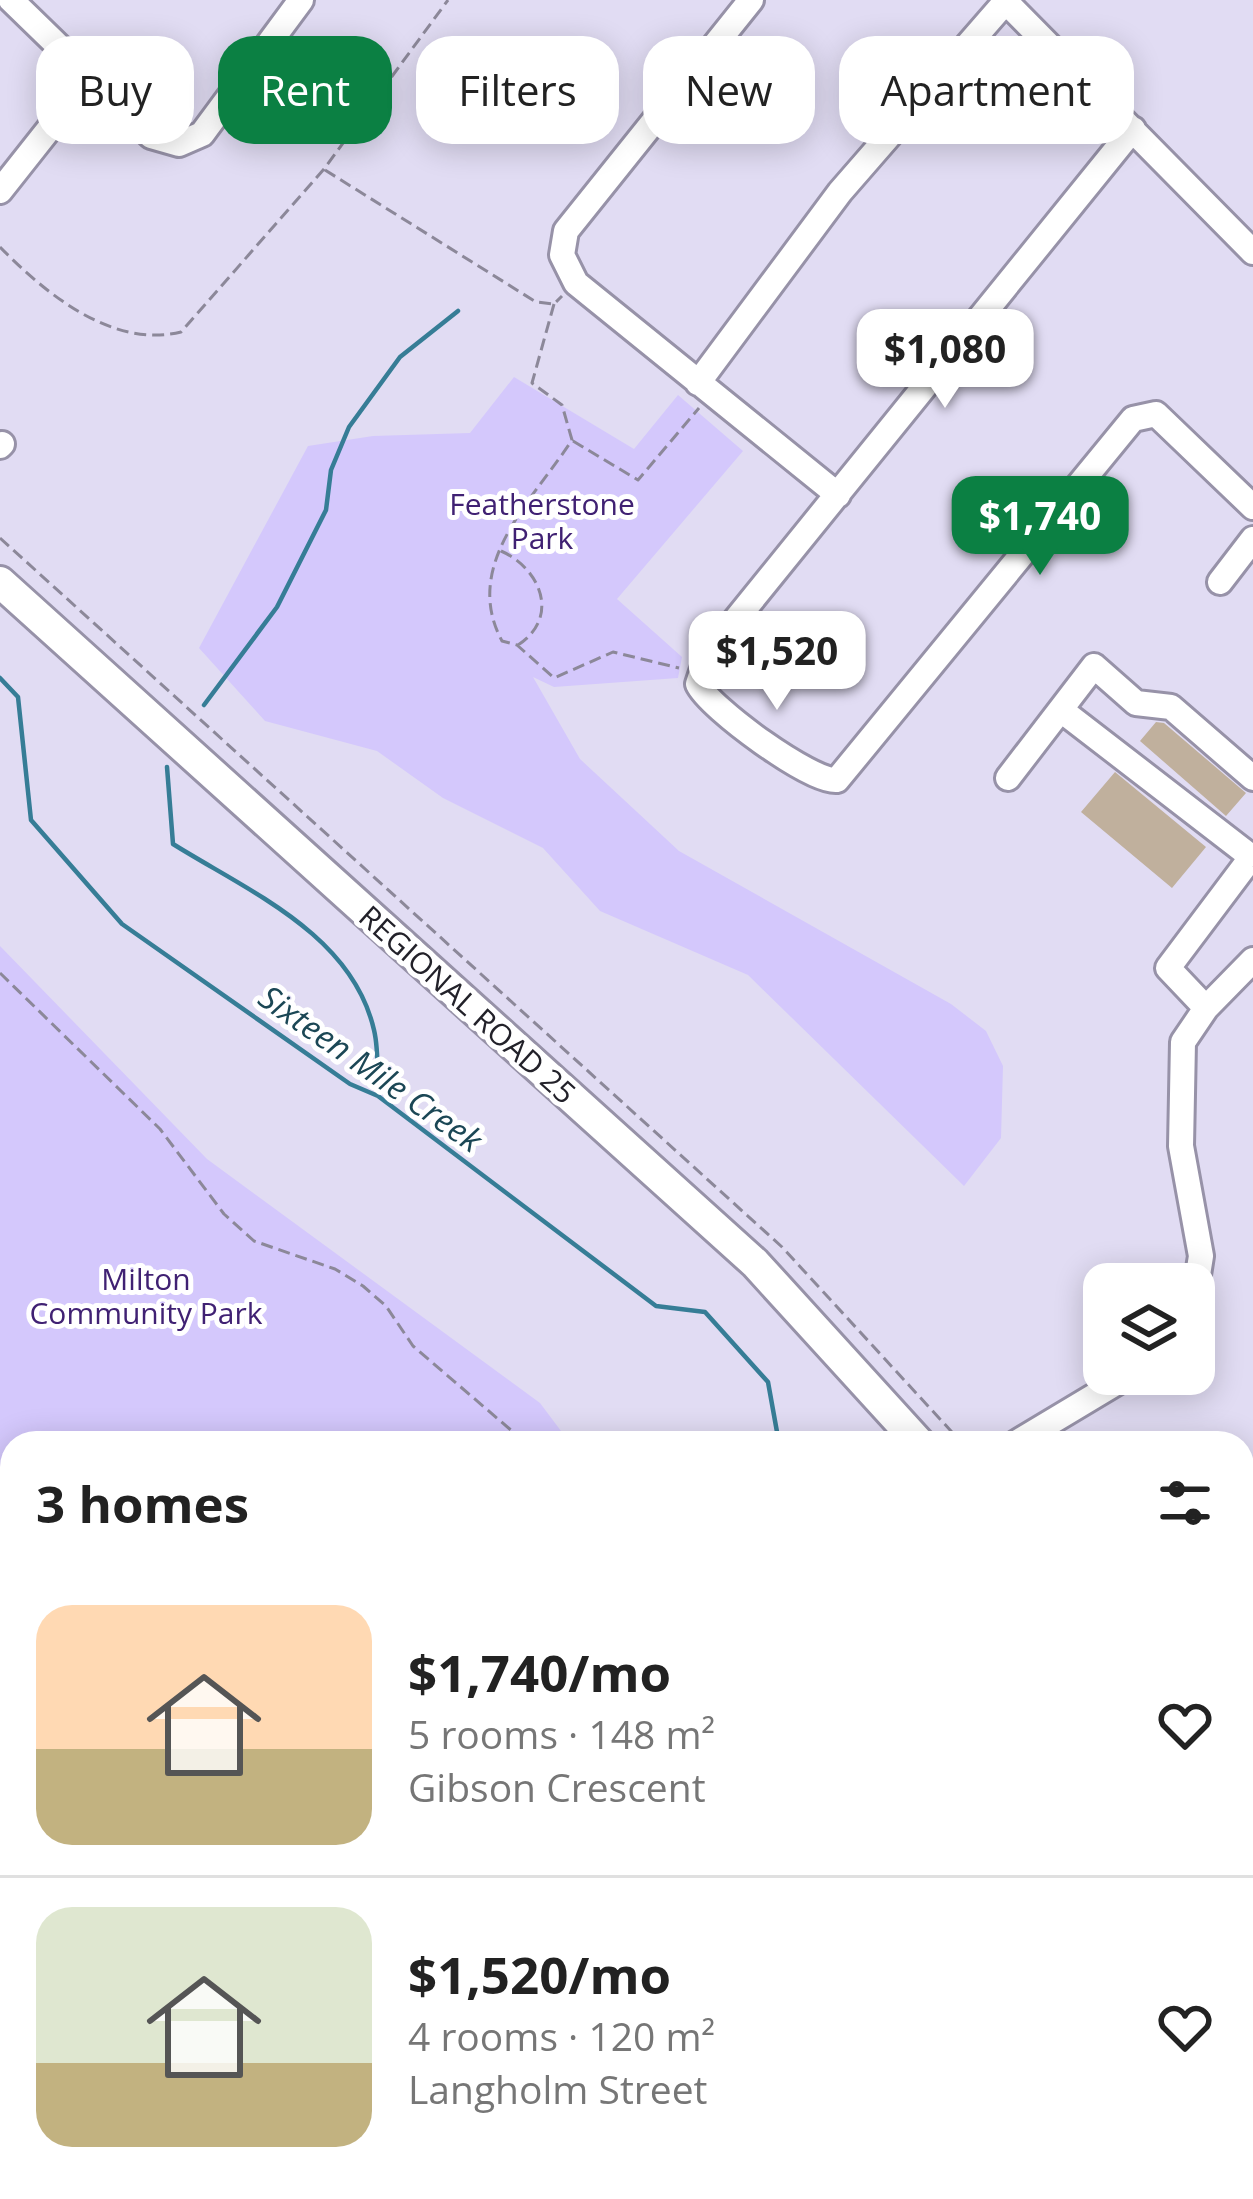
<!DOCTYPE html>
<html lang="en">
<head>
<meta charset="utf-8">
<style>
  :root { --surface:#fff; --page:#f6f6f6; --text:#222; --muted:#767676; --line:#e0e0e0; --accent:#0b8043 }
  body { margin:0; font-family:"Open Sans",sans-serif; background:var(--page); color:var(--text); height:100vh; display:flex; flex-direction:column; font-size:45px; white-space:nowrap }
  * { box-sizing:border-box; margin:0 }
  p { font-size:39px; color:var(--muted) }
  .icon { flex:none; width:66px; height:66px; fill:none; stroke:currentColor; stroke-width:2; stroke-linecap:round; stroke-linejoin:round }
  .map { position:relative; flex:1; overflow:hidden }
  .sheet { position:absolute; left:0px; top:1431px; width:1254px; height:768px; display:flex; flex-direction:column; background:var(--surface); border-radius:36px 36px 0 0; box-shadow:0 6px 30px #0003 }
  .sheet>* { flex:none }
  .top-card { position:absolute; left:36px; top:36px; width:1182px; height:108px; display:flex; gap:24px }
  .fabs { position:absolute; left:1083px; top:1263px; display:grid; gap:24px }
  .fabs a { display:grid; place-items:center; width:132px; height:132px; border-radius:24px; background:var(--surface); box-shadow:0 6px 30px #0003; font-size:60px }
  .price { position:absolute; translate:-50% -102px; padding:0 27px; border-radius:24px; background:#fff; color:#222; font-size:39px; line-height:78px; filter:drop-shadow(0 3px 6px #0008) }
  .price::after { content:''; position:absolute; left:50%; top:72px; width:36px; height:27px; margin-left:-18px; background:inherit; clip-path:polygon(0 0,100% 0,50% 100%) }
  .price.current { background:var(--accent); color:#fff }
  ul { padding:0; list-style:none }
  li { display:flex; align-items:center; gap:36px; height:300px; padding:0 36px }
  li+li { border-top:3px solid var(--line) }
  li span { display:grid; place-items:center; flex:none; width:336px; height:240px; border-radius:36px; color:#555 }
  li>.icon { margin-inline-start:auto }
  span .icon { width:144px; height:144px; fill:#fffc; stroke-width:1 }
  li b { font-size:51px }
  h2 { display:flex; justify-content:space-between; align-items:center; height:144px; padding:0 36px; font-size:51px }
  .pill { padding:0 42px; border-radius:36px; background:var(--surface); box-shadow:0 6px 30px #0003; font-size:42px; line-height:108px }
  .pill.current { background:var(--accent); color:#fff }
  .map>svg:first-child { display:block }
  .green { fill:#d4c8fc }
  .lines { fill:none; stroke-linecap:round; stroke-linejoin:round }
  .stream { stroke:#367d96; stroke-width:4.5 }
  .building { fill:#c0b09d }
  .minor-casing { stroke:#9792a8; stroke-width:30 }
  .major-casing { stroke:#9792a8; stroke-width:36 }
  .path { stroke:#8c8899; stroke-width:3; stroke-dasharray:12 6; stroke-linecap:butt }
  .minor { stroke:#fff; stroke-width:24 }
  .major { stroke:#fff; stroke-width:30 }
  .labels { text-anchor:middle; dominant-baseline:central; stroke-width:10; stroke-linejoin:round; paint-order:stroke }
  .park-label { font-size:30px; fill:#402173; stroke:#fff }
  .street-label { font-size:30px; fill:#222129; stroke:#fff }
  .water-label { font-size:33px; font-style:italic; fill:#1b4755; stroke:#fff }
</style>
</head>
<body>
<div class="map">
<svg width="1253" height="2199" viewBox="0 0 1253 2199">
  <rect width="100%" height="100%" fill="#e1dcf3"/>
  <!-- green -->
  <path class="green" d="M514,377L634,449L678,395L743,451L617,599L682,657L678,678L554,687L533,677L580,759L679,851L951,1004L986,1031L1003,1066L1001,1138L964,1186L748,975L600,911L543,848L443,798L377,751L265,721L199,648L308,446L373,436L470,433Z
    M0,946L207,1159L540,1403L570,1443H12V2187H689L680,2199H0Z
    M1253,1497V1652L1242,1647V1498Z"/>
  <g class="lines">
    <!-- stream -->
    <path class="stream" d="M0,678L18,697L31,820L122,924L350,1084L378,1096L656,1306L705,1312L768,1382L779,1443
      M204,705L277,607L326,510L331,470L349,427L400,357L458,311
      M167,767L173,844C248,891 352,934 374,1030C379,1050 377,1075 378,1096
      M1242,1590L1253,1589"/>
  </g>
  <!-- building -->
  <path class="building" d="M1156,722L1164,723L1246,793L1226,816L1140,741Z
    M1115,772L1206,847L1172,888L1081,812Z"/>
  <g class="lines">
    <defs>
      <path id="minor" d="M11,0L151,136L179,144L202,134L301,0
        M751,0L566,231L562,255L576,283L838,495
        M1006,2L1253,252
        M1133,129L708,654L698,684C709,708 812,783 837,780L1133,419L1156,414L1253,507
        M0,191L91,76
        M698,383L840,192L1007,0
        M0,446L2,444
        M1220,582L1253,539
        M1061,710L1249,855
        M1008,778L1094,666L1136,703L1171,707L1253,778
        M1206,1008L1168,968L1253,855
        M1194,1300L1201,1256L1181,1146L1183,1042L1206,1008L1253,960
        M1016,1443L1131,1374
        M1242,1990V2004
        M848,2187L861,2199
        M806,2199L816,2187
        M950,2199L959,2187
        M1092,2199L1101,2187
        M1233,2199L1253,2174"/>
      <path id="major" d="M0,582L755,1263L919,1443
        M1242,1826L1253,1838"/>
    </defs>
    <!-- minor casing -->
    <use href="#minor" class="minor-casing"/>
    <!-- major casing -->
    <use href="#major" class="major-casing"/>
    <!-- path -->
    <path class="path" d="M325,170L536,302L554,304L562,296
      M0,247C45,293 112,349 181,332L324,169L448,0
      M554,304L532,383L562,405L572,440C533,500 461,565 502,641L517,645L554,678L613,652L679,668
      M573,441L638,480L699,408
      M0,538L782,1247L962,1443
      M501,551C540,568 561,617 518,645
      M0,973L160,1129L224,1214L254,1241L335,1269L363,1286L386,1306L413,1346L526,1443
      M0,1675L12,1677
      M0,1715L12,1718
      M1242,1776L1253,1790
      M0,1874L12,1887
      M1242,1933L1253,1940
      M0,2000L12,1995
      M161,2199L162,2187"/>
    <!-- minor -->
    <use href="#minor" class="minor"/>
    <!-- major -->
    <use href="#major" class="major"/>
  </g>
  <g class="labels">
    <!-- park labels -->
    <g class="park-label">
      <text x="542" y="503">Featherstone<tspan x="542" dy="34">Park</tspan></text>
      <text x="146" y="1278">Milton<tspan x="146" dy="34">Community Park</tspan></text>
    </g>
    <!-- street labels -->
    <g class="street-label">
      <text transform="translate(468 1004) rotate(42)">REGIONAL ROAD 25</text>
    </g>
    <!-- water labels -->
    <g class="water-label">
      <text transform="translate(371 1068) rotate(35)">Sixteen Mile Creek</text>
    </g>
  </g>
</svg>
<div class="fabs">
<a><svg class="icon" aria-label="layers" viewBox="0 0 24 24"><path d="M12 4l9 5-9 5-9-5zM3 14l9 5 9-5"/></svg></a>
</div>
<b class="price" style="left:945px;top:411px">$1,080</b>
<b class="price current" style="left:1040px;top:578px">$1,740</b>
<b class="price" style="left:777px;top:713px">$1,520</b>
<div class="top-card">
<a class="pill">Buy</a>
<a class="pill current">Rent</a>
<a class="pill">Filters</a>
<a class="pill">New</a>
<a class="pill">Apartment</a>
</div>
<section class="sheet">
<h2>3 homes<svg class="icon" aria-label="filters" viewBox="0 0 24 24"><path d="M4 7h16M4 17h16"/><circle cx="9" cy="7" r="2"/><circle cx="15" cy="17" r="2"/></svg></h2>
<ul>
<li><span style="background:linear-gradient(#ffd9b3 60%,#c2b280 0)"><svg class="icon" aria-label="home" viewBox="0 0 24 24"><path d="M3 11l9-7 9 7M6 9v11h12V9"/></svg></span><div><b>$1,740/mo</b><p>5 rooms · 148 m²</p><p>Gibson Crescent</p></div><svg class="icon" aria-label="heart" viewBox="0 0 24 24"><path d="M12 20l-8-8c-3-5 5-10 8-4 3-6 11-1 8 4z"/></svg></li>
<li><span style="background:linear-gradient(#dfe7d0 65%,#c2b280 0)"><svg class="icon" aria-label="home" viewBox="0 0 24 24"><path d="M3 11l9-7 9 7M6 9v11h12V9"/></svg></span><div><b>$1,520/mo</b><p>4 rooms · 120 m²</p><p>Langholm Street</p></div><svg class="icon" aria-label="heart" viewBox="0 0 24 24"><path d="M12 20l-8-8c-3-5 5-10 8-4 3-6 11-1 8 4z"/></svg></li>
</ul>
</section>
</div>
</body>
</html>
